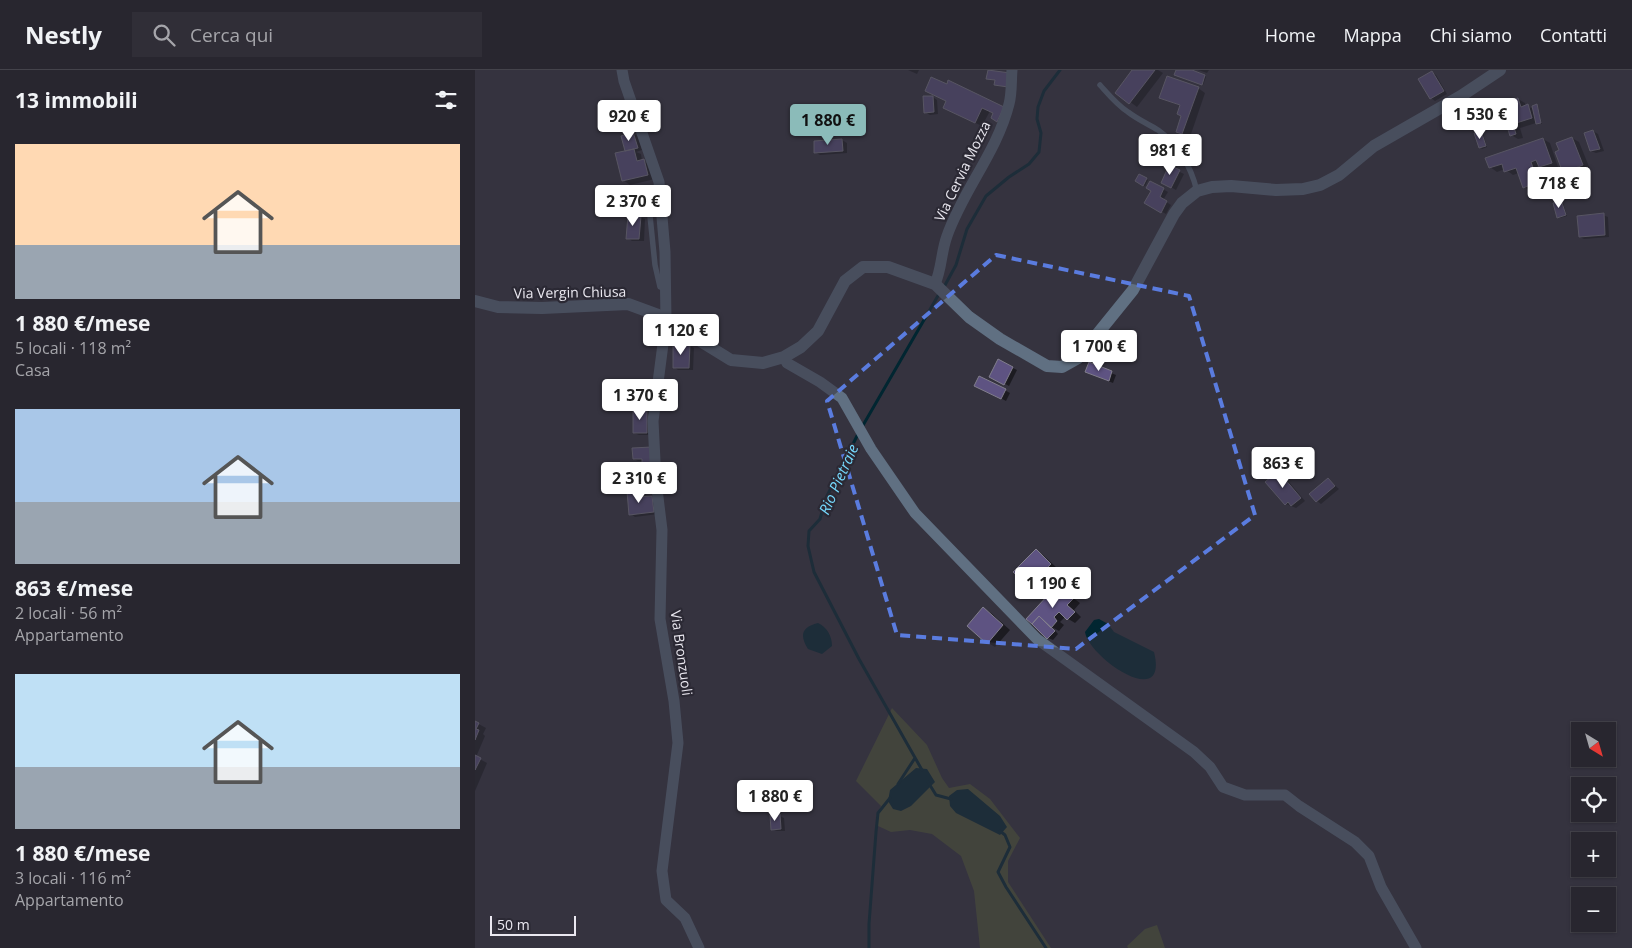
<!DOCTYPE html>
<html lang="it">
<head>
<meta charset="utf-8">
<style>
  :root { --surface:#28262f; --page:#302e37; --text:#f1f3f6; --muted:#a5a5aa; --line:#44434b; --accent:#8bbbb9 }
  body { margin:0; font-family:"Open Sans",sans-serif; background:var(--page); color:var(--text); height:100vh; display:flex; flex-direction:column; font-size:19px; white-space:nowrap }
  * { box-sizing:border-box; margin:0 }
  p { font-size:16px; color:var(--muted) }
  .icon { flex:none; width:28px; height:28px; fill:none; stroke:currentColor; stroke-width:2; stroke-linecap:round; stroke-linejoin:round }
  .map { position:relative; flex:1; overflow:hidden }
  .side { display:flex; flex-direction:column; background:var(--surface); width:475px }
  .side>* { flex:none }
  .needle { width:32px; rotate:143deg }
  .fabs { position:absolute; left:1096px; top:652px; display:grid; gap:10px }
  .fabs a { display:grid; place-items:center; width:45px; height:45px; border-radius:0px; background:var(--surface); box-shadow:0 1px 4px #0004,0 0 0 1px var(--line); font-size:25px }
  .scale { position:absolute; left:15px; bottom:12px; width:86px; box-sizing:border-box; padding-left:5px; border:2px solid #eae8f0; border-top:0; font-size:14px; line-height:18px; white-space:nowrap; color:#eae8f0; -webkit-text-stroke:4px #2b2934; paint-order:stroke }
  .price { position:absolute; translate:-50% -42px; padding:0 11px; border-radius:5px; background:#fff; color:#222; font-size:16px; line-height:32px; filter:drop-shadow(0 1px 2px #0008) }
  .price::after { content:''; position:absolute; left:50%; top:30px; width:15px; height:11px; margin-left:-8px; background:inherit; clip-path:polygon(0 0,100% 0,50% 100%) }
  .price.active { background:var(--accent); color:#111 }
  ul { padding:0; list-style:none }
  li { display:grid; align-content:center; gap:10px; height:265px; padding:0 15px }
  li span { display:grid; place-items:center; height:155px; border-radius:0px; color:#555 }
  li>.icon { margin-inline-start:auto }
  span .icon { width:90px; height:90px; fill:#fffc; stroke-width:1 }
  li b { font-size:21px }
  h2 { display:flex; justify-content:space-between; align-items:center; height:60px; padding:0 15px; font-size:21px }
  header { display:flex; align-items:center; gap:30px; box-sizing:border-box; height:70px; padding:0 25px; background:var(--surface); border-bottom:1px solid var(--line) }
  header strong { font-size:24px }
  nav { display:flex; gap:28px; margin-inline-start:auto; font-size:18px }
  .search { width:350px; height:45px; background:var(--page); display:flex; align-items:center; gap:12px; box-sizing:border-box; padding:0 18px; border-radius:0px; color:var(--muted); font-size:19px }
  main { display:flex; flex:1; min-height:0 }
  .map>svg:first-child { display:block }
  .green { fill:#535939 }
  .water { fill:#012631 }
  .shadow { fill:#0007 }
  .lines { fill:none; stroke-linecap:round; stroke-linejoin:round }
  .stream { stroke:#012631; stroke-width:3 }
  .building { fill:#5e5382; stroke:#817e8c }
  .service { stroke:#607082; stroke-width:5.5 }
  .minor { stroke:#607082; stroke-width:11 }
  .tertiary { stroke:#607082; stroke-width:12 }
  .marked { fill:none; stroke:#5a7cdf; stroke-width:4; stroke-dasharray:10 6; stroke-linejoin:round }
  .labels { text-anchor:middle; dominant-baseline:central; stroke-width:4.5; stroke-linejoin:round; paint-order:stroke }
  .street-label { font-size:14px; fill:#eae8f0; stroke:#2b2934 }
  .water-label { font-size:15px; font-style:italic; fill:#76dafe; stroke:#2b2934 }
</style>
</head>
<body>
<header>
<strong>Nestly</strong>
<div class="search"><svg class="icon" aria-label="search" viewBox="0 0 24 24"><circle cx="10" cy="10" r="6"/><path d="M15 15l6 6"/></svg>Cerca qui</div>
<nav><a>Home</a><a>Mappa</a><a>Chi siamo</a><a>Contatti</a></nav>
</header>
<main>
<section class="side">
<h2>13 immobili<svg class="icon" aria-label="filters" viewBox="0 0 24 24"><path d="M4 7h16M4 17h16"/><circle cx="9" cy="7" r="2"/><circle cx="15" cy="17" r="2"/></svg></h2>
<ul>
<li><span style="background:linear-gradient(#ffd9b3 65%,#9aa5b1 0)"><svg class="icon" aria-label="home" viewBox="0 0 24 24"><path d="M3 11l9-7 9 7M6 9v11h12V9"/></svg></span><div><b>1 880 €/mese</b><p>5 locali · 118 m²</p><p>Casa</p></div></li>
<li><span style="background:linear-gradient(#a9c7e8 60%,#9aa5b1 0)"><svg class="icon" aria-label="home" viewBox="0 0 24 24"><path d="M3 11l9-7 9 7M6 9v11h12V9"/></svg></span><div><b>863 €/mese</b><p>2 locali · 56 m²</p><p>Appartamento</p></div></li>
<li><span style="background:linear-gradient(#bfe0f5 60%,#9aa5b1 0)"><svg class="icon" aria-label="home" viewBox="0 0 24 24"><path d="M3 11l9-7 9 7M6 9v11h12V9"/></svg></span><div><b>1 880 €/mese</b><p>3 locali · 116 m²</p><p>Appartamento</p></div></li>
</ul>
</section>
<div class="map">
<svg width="1157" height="878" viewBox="0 0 1157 878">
  <rect width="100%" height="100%" fill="#35333f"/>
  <!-- green -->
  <path class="green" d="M417,638L452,675L467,708L474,718L495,714L515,729L545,768L533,791V812L576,878H505L499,821L486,786L457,764L435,760L416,762L403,756L401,747L406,736L381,711Z
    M682,855L690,878H653L652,876L670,859Z"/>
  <!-- water -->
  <path class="water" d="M624,549L633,554L639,562L679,582C694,642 614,588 610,562L619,550Z
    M343,553C352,557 357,566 357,576L347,584L333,579C324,565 327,557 343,553Z
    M441,698L452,699L460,712L436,736L426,741L418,739L413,731L415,720Z
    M493,719L525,746L532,757L525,765L481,743L475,736L474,726L482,720Z"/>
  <!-- shadow -->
  <path class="shadow" d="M433,0H444L442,4Z
    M659,0H683L688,3L662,37L642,22Z
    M702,0H714L730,6L731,7L728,15L702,5Z
    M723,0H734L732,3Z
    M957,2L961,5L972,24L960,31L956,28Z
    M472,16L529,38L524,52L517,48L519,43L515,41L507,56L477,42L473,31Z
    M723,18L730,23L715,67L702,61L708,46L706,36L686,28Z
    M458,27L462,30L463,44L455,45L450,42Z
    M1043,29L1050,33L1051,36L1059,39L1061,36L1063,37L1067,54L1061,53L1045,58L1048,68L1043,69L1036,65L1033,55L1022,58L1015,54L1025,43Z
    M383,47L385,48L383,56L371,53Z
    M1118,61L1123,64L1129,81L1121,83L1116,81Z
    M1006,63L1008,64L1012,77L1007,79L1005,77Z
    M158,64L163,66L167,80L161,82L166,84L167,91L176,95L180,109L155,115L148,110L152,82Z
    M1097,68L1104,72L1115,99L1096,107L1089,102Z
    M1068,69L1075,73L1083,97L1072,100L1064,95L1062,96L1069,116L1056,121L1049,117L1044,103L1038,105L1030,99L1022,102L1015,97Z
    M367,70L372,73V83L345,85L340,82V72Z
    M695,97L709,104L701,120L692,115Z
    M665,105L673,110L670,116L661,111Z
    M676,112L693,122L688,130L696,135L691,144L671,133L678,121Z
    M1086,132L1088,133L1092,146L1085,148L1083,147Z
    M1128,145L1133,147L1134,167L1109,169L1105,167Z
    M165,147L170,149L169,171H157L153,168Z
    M215,276L219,278L218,300H203L199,297Z
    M524,291L542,300L534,316L516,306Z
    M614,294L641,305L638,313L616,304Z
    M505,307L535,323L531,331L501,315Z
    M172,340L176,342L177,365H164L159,363Z
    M158,379L182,396H173L168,393V391H163L159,389Z
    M803,403L808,405L830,431L821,438L811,434Z
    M854,410L864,419L846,434L842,431Z
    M161,422L166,424V428L177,427L181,430L183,444L160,447L156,444Z
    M561,480L568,485L582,498L572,509L576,513L568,520L551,513L540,502Z
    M589,521L605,533L599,540L606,547L600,553L590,547L585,552L589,555L584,561L577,557L583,564L578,570L573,568L574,525L581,529Z
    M509,539L516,543L535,560L520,577L513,573Z
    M0,652L11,658L8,664L10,666L1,687L12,693L0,721Z
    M305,746L309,748L310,761H302L297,759Z"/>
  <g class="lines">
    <!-- stream -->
    <path class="stream" d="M469,217L481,195L492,159L511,126L534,107L554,94L564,82L566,63L562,49L563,37L569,21L585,0
      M387,357L464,224
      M384,362L351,428L345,449L334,461L333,476L339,502L384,589L447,700
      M453,712L461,725L476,729
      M423,714L440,688
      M525,761L530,765L535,777L523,802L531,817L571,878
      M394,878V854L401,762L403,743L415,728"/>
  </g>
  <!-- building -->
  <path class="building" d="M513,0L535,3L533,17L519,15L520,10L511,9Z
    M657,0H680L654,34L640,23Z
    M701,0H717L730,5L727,15L699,5Z
    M957,1L969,21L955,29L943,9Z
    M692,6L724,17L707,64L701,62L706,46L702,44L705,35L684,28Z
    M456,7L472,14L473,10L529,37L522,52L516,48L518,43L507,38L500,53L468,38L471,31L450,21Z
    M448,26H458L459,42L449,43Z
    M1043,28L1046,37L1053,34L1057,48L1038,54L1041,64L1035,66L1030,50L1014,55L1011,46L1023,42L1021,34Z
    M1062,34L1066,53L1061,54L1057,36Z
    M372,44L383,46L381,55L370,53Z
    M1118,60L1125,79L1115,81L1109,63Z
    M1006,61L1011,76L1004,78L999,63Z
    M158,62L163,78L150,81L146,66Z
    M1097,67L1108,95L1088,103L1080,82L1084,80L1081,73Z
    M1068,68L1077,93L1064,97L1061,90L1056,92L1063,112L1048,118L1041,98L1029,102L1027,94L1014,98L1010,88Z
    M367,69L368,81L339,83V71Z
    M159,79L162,91L169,89L173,105L147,111L140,83Z
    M694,95L705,100L696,118L686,113Z
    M664,104L672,108L668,116L660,111Z
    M675,111L689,118L685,127L692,131L686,143L669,133L676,121L671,118Z
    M1086,130L1091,145L1082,148L1078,133Z
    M1129,143L1130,165L1104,167L1102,146Z
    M153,145L166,146L164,169H151Z
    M198,274H215L214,298H198Z
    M523,289L538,297L529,315L514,307Z
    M614,292L637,301L634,311L610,302Z
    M504,306L531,319L526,329L499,316Z
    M158,339H172V363H158Z
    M177,377L178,394H167V389H158L157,378Z
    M803,401L826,428L816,436L813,432L810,435L790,412Z
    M853,408L860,416L841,432L834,424Z
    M161,420L162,427L177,426L179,442L154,445L152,421Z
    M561,479L576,494L566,504L569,508L560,517L554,511L550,514L538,502Z
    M588,519L599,528L592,535L600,542L592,550L584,542L579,547L582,551L576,558L564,546L557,554L551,549L574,524L579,529Z
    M508,537L528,555L512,574L492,556Z
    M564,546L580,561L572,569L557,554Z
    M0,651L4,653L1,659L4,660L0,670Z
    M0,685L6,688L0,700Z
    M305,744L306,759L296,760L295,745Z"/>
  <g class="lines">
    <!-- service -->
    <path class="service" d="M625,15C634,25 642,35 653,42C662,49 673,54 683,60C704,75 716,97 722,121
      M145,118L162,120L175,146L180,195L185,217L191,219"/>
    <!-- minor -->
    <path class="minor" d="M147,0L149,11L184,112L190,182L191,251L178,351L181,411L187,460L185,549L199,631L203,673L187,801L191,830L210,848L224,878
      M460,214C467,198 466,182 472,166C488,120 522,82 534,34C537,23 536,11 537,0
      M309,287L312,293L345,312L367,328L396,379L440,443L562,569L719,682L735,697L748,717L770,725H810L824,736L880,772L894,786L906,817L941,878"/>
    <!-- tertiary -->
    <path class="tertiary" d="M0,231L23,237L67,238L153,234L183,245L256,290L288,293L309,287L326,277L343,261L370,211L388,197H413L460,214L494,247L525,269L572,296L587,297L603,288L658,220L699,144L707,133L722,121L737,117L756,116L801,120L828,119L845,115L864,105L899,76L986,26L1025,0"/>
  </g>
  <!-- marked area -->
  <path d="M0 0H1157V878H0ZM521,185L714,226L780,445L601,579L422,565L352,331Z" fill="#35333f" fill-opacity=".55" fill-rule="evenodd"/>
  <path class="marked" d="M521,185L714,226L780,445L601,579L422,565L352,331Z"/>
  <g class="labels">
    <!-- street labels -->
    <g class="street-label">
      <text transform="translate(487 101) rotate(-64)">Via Cervia Mozza</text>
      <text transform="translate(95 222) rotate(-1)">Via Vergin Chiusa</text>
      <text transform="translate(207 583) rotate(82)">Via Bronzuoli</text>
    </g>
    <!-- water labels -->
    <g class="water-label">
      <text transform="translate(363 409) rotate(-66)">Rio Pietraie</text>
    </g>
  </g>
</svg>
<div class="fabs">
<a><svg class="needle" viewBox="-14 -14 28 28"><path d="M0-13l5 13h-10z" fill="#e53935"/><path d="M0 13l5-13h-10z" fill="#a5a5aa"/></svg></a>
<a><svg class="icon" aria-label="locate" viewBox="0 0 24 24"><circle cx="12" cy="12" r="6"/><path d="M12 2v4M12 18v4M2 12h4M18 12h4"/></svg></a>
<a>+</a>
<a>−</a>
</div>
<div class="scale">50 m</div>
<b class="price" style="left:1005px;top:70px">1 530 €</b>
<b class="price" style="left:154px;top:72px">920 €</b>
<b class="price active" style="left:353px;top:76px">1 880 €</b>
<b class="price" style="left:695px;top:106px">981 €</b>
<b class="price" style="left:1084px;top:139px">718 €</b>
<b class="price" style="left:158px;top:157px">2 370 €</b>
<b class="price" style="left:206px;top:286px">1 120 €</b>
<b class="price" style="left:624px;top:302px">1 700 €</b>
<b class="price" style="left:165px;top:351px">1 370 €</b>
<b class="price" style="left:808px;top:419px">863 €</b>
<b class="price" style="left:164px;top:434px">2 310 €</b>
<b class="price" style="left:578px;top:539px">1 190 €</b>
<b class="price" style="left:300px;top:752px">1 880 €</b>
</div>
</main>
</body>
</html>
